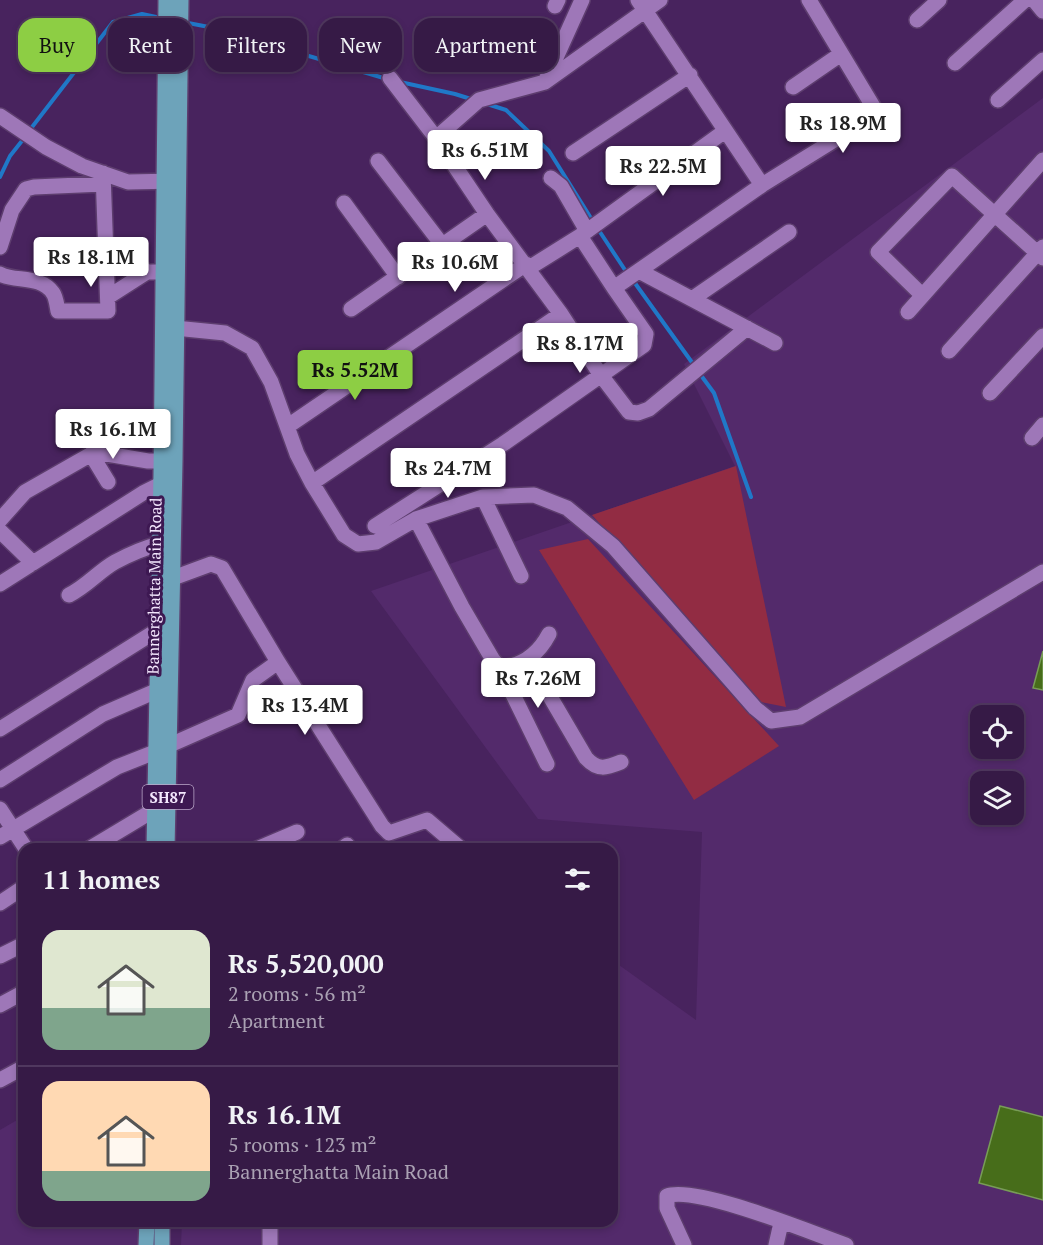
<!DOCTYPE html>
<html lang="en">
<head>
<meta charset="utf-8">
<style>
  :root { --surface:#361a46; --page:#412751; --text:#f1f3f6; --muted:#aaa1b3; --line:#50385f; --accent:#8dce44 }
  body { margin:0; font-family:"PT Serif",serif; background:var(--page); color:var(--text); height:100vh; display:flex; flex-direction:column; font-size:22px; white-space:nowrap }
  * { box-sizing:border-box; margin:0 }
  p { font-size:20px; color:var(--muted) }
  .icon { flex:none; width:33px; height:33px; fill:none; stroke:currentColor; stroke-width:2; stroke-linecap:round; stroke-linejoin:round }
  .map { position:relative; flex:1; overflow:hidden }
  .panel { position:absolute; left:18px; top:843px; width:600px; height:384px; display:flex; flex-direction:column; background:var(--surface); border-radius:18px; box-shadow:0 3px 9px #0003,0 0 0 2px var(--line) }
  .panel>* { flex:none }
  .guide { position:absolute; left:18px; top:18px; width:600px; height:54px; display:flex; gap:12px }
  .controls { position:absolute; left:970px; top:705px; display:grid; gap:12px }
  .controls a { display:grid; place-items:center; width:54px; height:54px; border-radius:12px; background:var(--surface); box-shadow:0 3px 9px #0003,0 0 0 2px var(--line); font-size:30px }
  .price { position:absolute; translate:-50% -51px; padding:0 14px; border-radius:6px; background:#fff; color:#222; font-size:20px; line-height:39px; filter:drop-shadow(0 2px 3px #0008) }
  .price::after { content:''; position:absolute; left:50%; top:36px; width:18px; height:14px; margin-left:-9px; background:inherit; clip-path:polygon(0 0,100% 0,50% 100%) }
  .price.current { background:var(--accent); color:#111 }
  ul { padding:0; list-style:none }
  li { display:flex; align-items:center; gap:18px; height:150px; padding:0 24px }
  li+li { border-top:2px solid var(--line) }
  li span { display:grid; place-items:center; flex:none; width:168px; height:120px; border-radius:18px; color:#555 }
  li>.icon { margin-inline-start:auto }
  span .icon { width:72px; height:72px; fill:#fffc; stroke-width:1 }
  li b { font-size:26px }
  h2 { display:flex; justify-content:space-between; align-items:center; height:72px; padding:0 24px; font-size:26px }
  .chip { padding:0 21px; border-radius:18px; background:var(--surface); box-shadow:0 3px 9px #0003,0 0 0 2px var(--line); font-size:21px; line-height:54px }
  .chip.current { background:var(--accent); color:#111 }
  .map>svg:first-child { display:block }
  .built { fill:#532a6b; fill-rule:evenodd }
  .green { fill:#922c43 }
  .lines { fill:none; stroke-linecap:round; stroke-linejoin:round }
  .stream { stroke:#2078c8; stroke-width:4 }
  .building { fill:#476d1a; stroke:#789c57; stroke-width:1.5 }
  .minor-casing { stroke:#5d3d6e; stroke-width:18 }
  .major-casing { stroke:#5d3d6e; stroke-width:18 }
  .minor { stroke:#9e77b8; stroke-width:15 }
  .major { stroke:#6da3ba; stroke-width:15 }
  .labels { text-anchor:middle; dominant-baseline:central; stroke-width:6; stroke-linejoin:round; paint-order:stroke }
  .shield { fill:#3d1852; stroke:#bca9ca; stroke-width:1.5 }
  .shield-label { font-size:15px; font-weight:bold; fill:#f3e7fd }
  .street-label { font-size:16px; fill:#f3e7fd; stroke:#3d1852 }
</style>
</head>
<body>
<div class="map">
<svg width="1043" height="1245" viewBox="0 0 1043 1245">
  <rect width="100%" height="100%" fill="#48235e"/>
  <!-- built -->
  <path class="built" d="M1043,98V1245H181L182,1221H612V960L696,1020L702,832L538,819L371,591L735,466L684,364ZM981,716H1014V748H981ZM981,782H1014V814H981Z
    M24,1116V1221H143L142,1245H0V1130Z"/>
  <!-- green -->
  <path class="green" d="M736,466L786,707L761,702L592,515Z
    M588,539L779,746L694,800L539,550Z"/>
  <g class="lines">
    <!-- stream -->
    <path class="stream" d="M183,22L214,28L387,79
      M400,82L455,94L474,100
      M487,104L506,110L549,151L594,223
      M29,131L113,22L142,14L161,18
      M0,177L10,156L25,137
      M598,229L627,273
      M632,279L696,368
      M700,374L714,393L751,497"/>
  </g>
  <!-- building -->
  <path class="building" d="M1043,651V690L1033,688Z
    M1000,1106L1043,1117V1200L979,1183Z"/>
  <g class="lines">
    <defs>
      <path id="minor" d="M638,0L762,185
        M660,0L545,82L479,100L436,138L487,214L561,314L600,374L629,412L638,413L649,409L747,328
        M1034,0L1043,11
        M555,6L558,0
        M917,20L939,0
        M955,63L1025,0
        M390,78L436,138
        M545,82L582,0
        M793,87L841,54
        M998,100L1043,60
        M0,116L46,147L82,166L128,182L176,181
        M573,153L690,75
        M378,161L443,246
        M551,178L561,186L587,231
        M344,203L398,277
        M580,236L725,131
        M105,246L134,262L147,272
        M0,247L12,210L26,189L34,187L103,184
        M639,271L775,343
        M0,274C15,282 41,275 53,293C56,297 57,306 58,311H108L103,173
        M614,288L762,185L873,116L875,112L874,108L809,0
        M922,295L878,252L952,176L1043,258
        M108,297L147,272H162
        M692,299L789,232
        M351,309L487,214
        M908,312L1043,160
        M165,327L225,333L252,348L271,382L297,454L312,483L344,535L358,544L376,542L416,519L483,497L534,495L567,508L613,546L755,708L771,721L800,717L1043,572
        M949,351L1043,247
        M990,393L1043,336
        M288,426L526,264
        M1032,438L1043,425
        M91,454L108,482
        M312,483L561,314
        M483,497L521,576
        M416,519L462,607L493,660L500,668C523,666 539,653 549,634
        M0,520L25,492L95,452L148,461H161
        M375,526L503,444L644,345L646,334L614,288L580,236L529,268
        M0,531L33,563
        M173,578L211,564L222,568L278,662L382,826L389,833L427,820L461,849
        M0,584L143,493L161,484L171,486
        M69,595C87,586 99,571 115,562C128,555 144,548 159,544
        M528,659L586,758C598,771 606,768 621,762
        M500,668L547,764
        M0,729L156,631
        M170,745L238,715L253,680L278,662
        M0,780L103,714L156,691
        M0,809L26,849
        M0,837L117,767L155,752
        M89,849L154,810
        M257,849L297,832
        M342,849L347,845
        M0,903L24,887
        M0,956L24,944
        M0,1005L24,992
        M0,1080L24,1067
        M270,1245V1222
        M684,1245L667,1208V1196C696,1185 812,1233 846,1245
        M776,1245L781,1223"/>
      <path id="major" d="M154,849L161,474L166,0
        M167,849L175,461L181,0
        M146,1245L147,1221
        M162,1245V1221"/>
    </defs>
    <!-- minor casing -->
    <use href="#minor" class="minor-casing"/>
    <!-- major casing -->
    <use href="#major" class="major-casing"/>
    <!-- minor -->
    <use href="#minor" class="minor"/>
    <!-- major -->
    <use href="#major" class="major"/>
  </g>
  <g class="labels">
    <!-- shield labels -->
    <rect class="shield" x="142.5" y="785" width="51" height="24" rx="4.5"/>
    <g class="shield-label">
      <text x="168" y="797">SH87</text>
    </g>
    <!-- street labels -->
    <g class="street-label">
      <text transform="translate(154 586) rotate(-89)">Bannerghatta Main Road</text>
    </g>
  </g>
</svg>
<div class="controls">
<a><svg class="icon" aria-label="locate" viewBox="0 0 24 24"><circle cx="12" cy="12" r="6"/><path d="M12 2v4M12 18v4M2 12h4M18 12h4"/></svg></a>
<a><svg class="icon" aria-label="layers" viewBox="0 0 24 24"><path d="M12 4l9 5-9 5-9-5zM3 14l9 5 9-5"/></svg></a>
</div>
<b class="price" style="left:843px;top:154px">Rs 18.9M</b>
<b class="price" style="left:485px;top:181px">Rs 6.51M</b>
<b class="price" style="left:663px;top:197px">Rs 22.5M</b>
<b class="price" style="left:91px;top:288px">Rs 18.1M</b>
<b class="price" style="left:455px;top:293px">Rs 10.6M</b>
<b class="price" style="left:580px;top:374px">Rs 8.17M</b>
<b class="price current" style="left:355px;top:401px">Rs 5.52M</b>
<b class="price" style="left:113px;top:460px">Rs 16.1M</b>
<b class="price" style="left:448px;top:499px">Rs 24.7M</b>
<b class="price" style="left:538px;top:709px">Rs 7.26M</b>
<b class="price" style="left:305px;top:736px">Rs 13.4M</b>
<div class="guide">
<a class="chip current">Buy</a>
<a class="chip">Rent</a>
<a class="chip">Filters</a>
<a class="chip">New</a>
<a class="chip">Apartment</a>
</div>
<section class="panel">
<h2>11 homes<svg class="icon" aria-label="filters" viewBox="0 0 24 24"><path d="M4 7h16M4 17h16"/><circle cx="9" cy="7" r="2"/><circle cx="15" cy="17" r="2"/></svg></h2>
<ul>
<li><span style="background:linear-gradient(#dfe7d0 65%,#7fa58c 0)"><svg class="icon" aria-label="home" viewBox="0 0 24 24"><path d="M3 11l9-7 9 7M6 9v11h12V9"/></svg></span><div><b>Rs 5,520,000</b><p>2 rooms · 56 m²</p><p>Apartment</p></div></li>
<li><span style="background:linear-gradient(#ffd9b3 75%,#7fa58c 0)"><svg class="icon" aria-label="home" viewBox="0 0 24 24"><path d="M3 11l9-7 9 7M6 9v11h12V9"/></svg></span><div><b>Rs 16.1M</b><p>5 rooms · 123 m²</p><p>Bannerghatta Main Road</p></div></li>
</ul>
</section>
</div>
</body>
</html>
